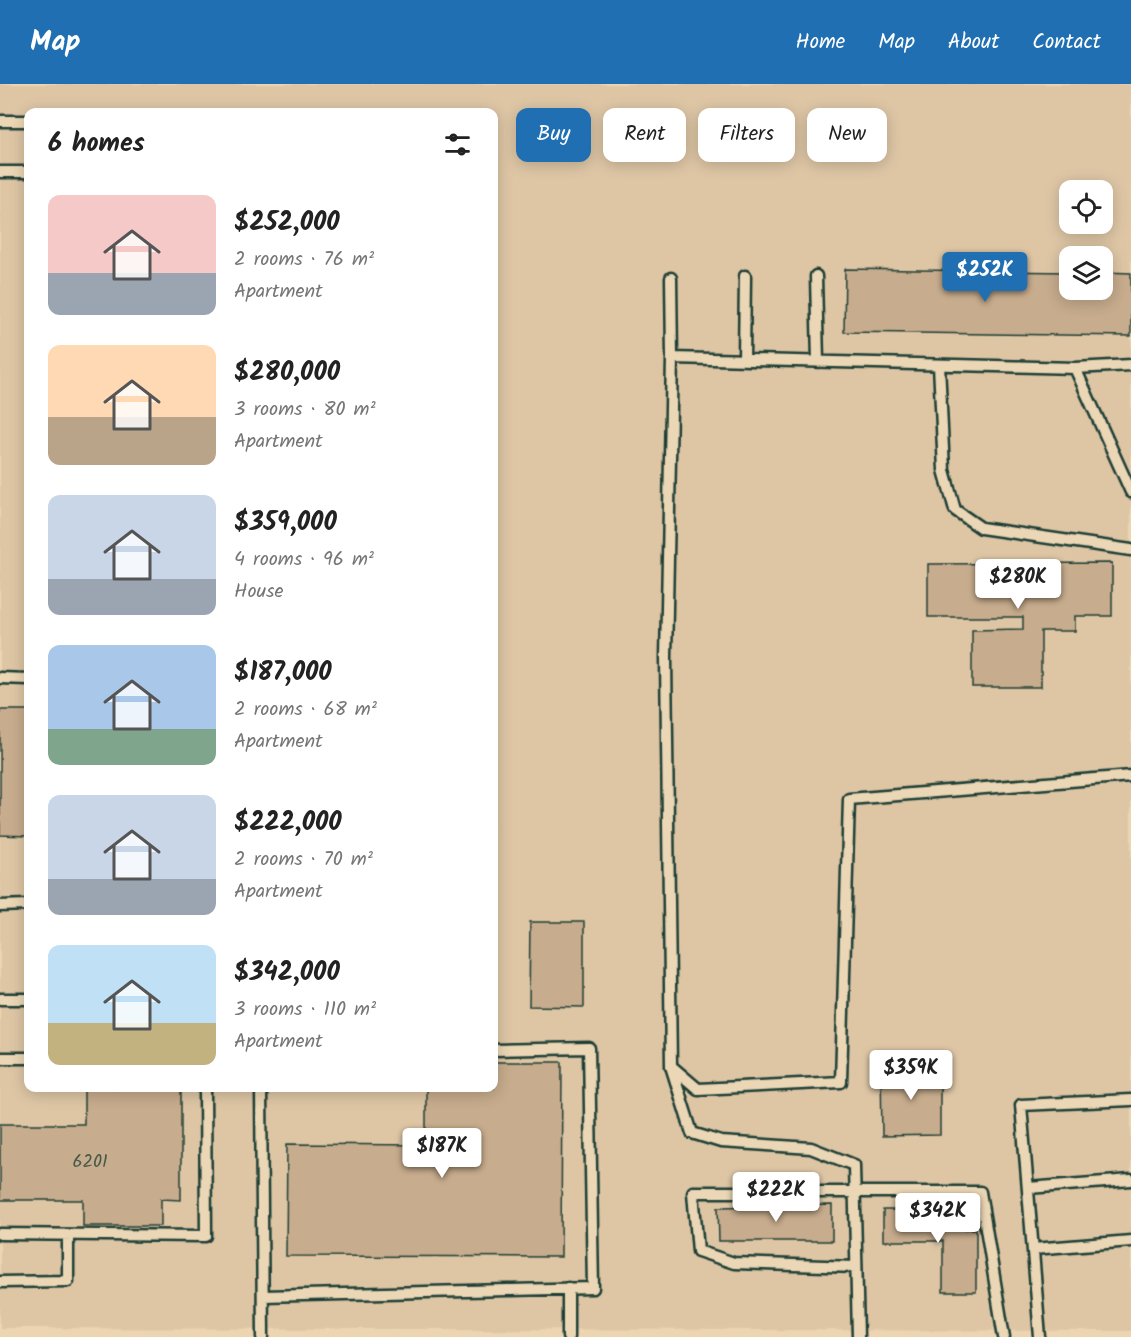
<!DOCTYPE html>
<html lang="en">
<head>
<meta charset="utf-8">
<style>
  :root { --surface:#fff; --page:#f2f2f2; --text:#222; --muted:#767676; --accent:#1f6fb2 }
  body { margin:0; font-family:Kalam,sans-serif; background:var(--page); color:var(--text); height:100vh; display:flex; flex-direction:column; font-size:22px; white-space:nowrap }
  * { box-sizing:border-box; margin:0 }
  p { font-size:20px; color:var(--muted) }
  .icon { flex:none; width:33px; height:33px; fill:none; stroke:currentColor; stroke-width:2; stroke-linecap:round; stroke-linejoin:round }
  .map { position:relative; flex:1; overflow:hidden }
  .details { position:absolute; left:24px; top:24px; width:474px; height:984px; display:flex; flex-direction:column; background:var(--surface); border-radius:12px; box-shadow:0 3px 15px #0003 }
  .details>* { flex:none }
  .top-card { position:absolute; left:516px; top:24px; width:525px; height:54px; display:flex; gap:12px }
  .fabs { position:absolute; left:1059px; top:96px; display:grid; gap:12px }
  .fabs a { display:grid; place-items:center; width:54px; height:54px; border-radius:12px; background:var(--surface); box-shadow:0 3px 15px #0003; font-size:30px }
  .price { position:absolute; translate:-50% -51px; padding:0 14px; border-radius:6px; background:#fff; color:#222; font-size:20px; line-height:39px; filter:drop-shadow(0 2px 3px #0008) }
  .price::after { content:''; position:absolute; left:50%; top:36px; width:18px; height:14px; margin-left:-9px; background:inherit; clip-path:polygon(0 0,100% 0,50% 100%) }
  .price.active { background:var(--accent); color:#fff }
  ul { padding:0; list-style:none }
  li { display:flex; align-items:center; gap:18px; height:150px; padding:0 24px }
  li span { display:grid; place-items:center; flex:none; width:168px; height:120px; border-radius:12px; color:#555 }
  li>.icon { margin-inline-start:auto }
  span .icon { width:72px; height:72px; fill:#fffc; stroke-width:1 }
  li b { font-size:26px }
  h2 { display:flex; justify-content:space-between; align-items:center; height:72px; padding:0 24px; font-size:26px }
  .pill { padding:0 21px; border-radius:12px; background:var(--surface); box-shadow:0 3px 15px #0003; font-size:21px; line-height:54px }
  .pill.active { background:var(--accent); color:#fff }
  header { display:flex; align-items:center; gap:36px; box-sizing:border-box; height:84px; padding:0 30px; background:var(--accent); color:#fff }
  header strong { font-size:28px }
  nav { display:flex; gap:33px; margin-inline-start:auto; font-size:21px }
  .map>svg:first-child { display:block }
  .built { fill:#dec6a5; fill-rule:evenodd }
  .building { fill:#c7ac8d; stroke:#1f3d34; stroke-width:1.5 }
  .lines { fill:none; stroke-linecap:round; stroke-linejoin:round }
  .service-casing { stroke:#1f3d34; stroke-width:15 }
  .service { stroke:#ebd7b5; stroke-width:10 }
  .labels { text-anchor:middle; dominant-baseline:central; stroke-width:6; stroke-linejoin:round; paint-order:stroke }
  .number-label { font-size:18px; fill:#49594a }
</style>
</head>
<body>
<header>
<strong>Map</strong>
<nav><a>Home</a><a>Map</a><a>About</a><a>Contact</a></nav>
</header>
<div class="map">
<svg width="1131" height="1253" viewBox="0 0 1131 1253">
  <rect width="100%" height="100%" fill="#edd5b2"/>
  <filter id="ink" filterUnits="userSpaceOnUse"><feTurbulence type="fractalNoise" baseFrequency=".0167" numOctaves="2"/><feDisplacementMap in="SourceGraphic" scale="12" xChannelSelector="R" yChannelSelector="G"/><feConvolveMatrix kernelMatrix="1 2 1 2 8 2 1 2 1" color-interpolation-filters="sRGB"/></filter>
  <g filter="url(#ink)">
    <!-- built -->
    <path class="built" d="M0,0H1131V1247L0,1244ZM28,28H494V1004H28ZM1070,106H1102V140H1070ZM1070,172H1102V206H1070Z"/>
    <!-- building -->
    <path class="building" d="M845,185L1070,188V206H1102V188L1131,189V252L844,248Z
      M1112,479V532H1075V547H1041V603H972V546L1023,545V533H928V480Z
      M0,626H28V752L0,751Z
      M530,838H584V923L529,922Z
      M494,978H562L561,1173L286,1172L287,1060L426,1061V1004H494Z
      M940,982V1051L882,1052L881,983Z
      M84,1004L181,1005V1116L161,1115V1142H83V1116H0V1040H84Z
      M832,1121V1157H719L718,1123Z
      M883,1126H943V1145H976V1208H943V1157H883Z"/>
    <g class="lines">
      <defs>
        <path id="service" d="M0,37H28
          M0,88H28
          M816,192L818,278
          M671,194L672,274L1075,284
          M672,274L666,574L671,982L698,1005L841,998L849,715L1131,692
          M744,276L745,192
          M939,281L944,386L955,426L981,444L1131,466
          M1131,281L1075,284L1131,408
          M0,594L28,595
          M0,822L28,821
          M0,915H28
          M0,974H28
          M671,982L692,1049L721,1058L811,1064L854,1081L858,1253
          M261,1004L263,1253
          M1028,1104L1131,1096
          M0,1150L206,1152L205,1004
          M1033,1165L1131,1157
          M856,1183L734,1179L698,1167L693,1108H980L1004,1253
          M0,1198L68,1197V1151
          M568,1204V1253
          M263,1212L593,1204L589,964L494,966
          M1040,1253L1021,1021L1131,1016"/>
      </defs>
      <!-- service casing -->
      <use href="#service" class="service-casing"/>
      <!-- service -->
      <use href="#service" class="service"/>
    </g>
  </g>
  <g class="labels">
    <!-- number labels -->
    <g class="number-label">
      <text x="90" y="1078">6201</text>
    </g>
  </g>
</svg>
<div class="fabs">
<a><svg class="icon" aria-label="locate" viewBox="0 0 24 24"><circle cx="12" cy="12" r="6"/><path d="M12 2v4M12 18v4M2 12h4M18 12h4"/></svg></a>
<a><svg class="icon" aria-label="layers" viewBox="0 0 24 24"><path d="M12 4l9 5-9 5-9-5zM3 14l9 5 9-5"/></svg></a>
</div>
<b class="price active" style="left:985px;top:219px">$252K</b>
<b class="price" style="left:1018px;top:526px">$280K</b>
<b class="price" style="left:911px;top:1017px">$359K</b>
<b class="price" style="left:442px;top:1095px">$187K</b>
<b class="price" style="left:776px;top:1139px">$222K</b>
<b class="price" style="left:938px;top:1160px">$342K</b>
<div class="top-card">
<a class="pill active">Buy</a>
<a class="pill">Rent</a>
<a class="pill">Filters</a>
<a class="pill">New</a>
</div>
<section class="details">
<h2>6 homes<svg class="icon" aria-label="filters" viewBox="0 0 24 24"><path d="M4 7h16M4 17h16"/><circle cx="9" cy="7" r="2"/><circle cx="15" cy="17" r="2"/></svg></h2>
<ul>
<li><span style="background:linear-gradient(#f6c9c9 65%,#9aa5b1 0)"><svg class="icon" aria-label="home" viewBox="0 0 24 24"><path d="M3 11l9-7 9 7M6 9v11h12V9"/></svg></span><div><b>$252,000</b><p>2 rooms · 76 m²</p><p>Apartment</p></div></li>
<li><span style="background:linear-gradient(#ffd9b3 60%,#b9a48a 0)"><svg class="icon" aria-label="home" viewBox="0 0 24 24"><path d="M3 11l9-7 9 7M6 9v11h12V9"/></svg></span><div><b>$280,000</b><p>3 rooms · 80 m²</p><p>Apartment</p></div></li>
<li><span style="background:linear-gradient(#c9d6e8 70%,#9aa5b1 0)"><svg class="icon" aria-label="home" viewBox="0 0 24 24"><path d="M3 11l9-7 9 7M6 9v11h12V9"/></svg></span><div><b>$359,000</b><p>4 rooms · 96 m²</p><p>House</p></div></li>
<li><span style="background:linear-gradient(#a9c7e8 70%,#7fa58c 0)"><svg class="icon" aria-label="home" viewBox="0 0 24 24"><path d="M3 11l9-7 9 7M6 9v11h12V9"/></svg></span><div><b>$187,000</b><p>2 rooms · 68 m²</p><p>Apartment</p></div></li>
<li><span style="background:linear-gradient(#c9d6e8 70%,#9aa5b1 0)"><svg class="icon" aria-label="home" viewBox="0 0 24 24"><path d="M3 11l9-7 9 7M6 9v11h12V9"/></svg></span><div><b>$222,000</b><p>2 rooms · 70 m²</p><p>Apartment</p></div></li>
<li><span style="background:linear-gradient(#bfe0f5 65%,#c2b280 0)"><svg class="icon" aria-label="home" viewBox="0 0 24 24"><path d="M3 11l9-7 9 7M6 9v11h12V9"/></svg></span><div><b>$342,000</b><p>3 rooms · 110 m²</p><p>Apartment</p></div></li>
</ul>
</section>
</div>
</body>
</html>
